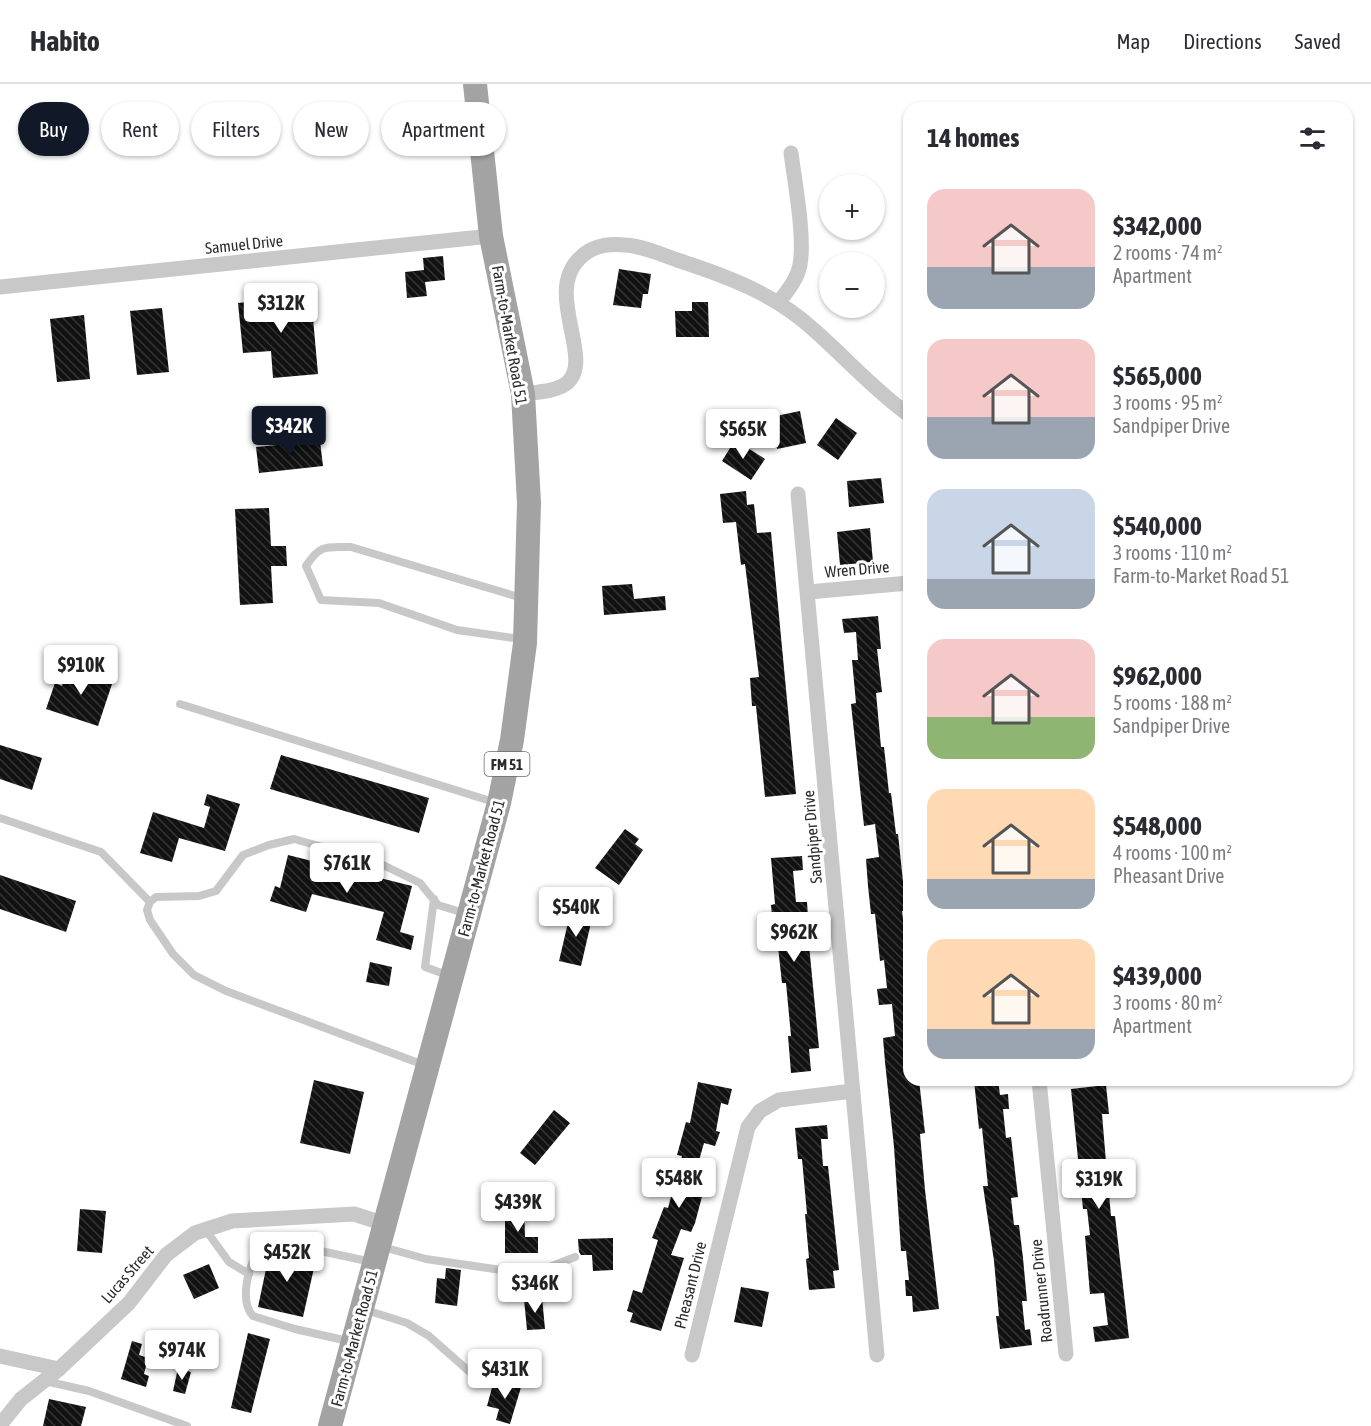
<!DOCTYPE html>
<html lang="en">
<head>
<meta charset="utf-8">
<style>
  :root { --surface:#fff; --page:#f2f2f3; --text:#2b2b33; --muted:#7c7c81; --line:#e1e1e2; --accent:#111827 }
  body { margin:0; font-family:"Asap Condensed",sans-serif; background:var(--page); color:var(--text); height:100vh; display:flex; flex-direction:column; font-size:22px; white-space:nowrap }
  * { box-sizing:border-box; margin:0 }
  p { font-size:20px; color:var(--muted) }
  .icon { flex:none; width:33px; height:33px; fill:none; stroke:currentColor; stroke-width:2; stroke-linecap:round; stroke-linejoin:round }
  .map { position:relative; flex:1; overflow:hidden }
  .side { position:absolute; left:903px; top:18px; width:450px; height:984px; display:flex; flex-direction:column; background:var(--surface); border-radius:18px; box-shadow:0 2px 4px #0004 }
  .side>* { flex:none }
  .guide { position:absolute; left:18px; top:18px; width:570px; height:54px; display:flex; gap:12px }
  .controls { position:absolute; left:819px; top:90px; display:grid; gap:12px }
  .controls a { display:grid; place-items:center; width:66px; height:66px; border-radius:50%; background:var(--surface); box-shadow:0 2px 4px #0004; font-size:30px }
  .price { position:absolute; translate:-50% -51px; padding:0 14px; border-radius:6px; background:#fff; color:#222; font-size:20px; line-height:39px; filter:drop-shadow(0 2px 3px #0008) }
  .price::after { content:''; position:absolute; left:50%; top:36px; width:18px; height:14px; margin-left:-9px; background:inherit; clip-path:polygon(0 0,100% 0,50% 100%) }
  .price.selected { background:var(--accent); color:#fff }
  ul { padding:0; list-style:none }
  li { display:flex; align-items:center; gap:18px; height:150px; padding:0 24px }
  li span { display:grid; place-items:center; flex:none; width:168px; height:120px; border-radius:18px; color:#555 }
  li>.icon { margin-inline-start:auto }
  span .icon { width:72px; height:72px; fill:#fffc; stroke-width:1 }
  li b { font-size:26px }
  h2 { display:flex; justify-content:space-between; align-items:center; height:72px; padding:0 24px; font-size:26px }
  .chip { padding:0 21px; border-radius:27px; background:var(--surface); box-shadow:0 2px 4px #0004; font-size:21px; line-height:54px }
  .chip.selected { background:var(--accent); color:#fff }
  header { display:flex; align-items:center; gap:36px; box-sizing:border-box; height:84px; padding:0 30px; background:var(--surface); border-bottom:2px solid var(--line) }
  header strong { font-size:28px }
  nav { display:flex; gap:33px; margin-inline-start:auto; font-size:21px }
  .map>svg:first-child { display:block }
  .building { fill:url(#building-back-hatch) }
  .lines { fill:none; stroke-linecap:round; stroke-linejoin:round }
  .service { stroke:#c8c8c8; stroke-width:8 }
  .minor { stroke:#c8c8c8; stroke-width:15 }
  .primary { stroke:#a3a3a3; stroke-width:24 }
  .labels { text-anchor:middle; dominant-baseline:central; stroke-width:6; stroke-linejoin:round; paint-order:stroke }
  .shield { fill:#fff; stroke:#6b6b6b; stroke-width:1.5 }
  .shield-label { font-size:15px; font-weight:bold; fill:#2b2b2b }
  .street-label { font-size:16px; fill:#2b2b2b; stroke:#fff }
</style>
</head>
<body>
<header>
<strong>Habito</strong>
<nav><a>Map</a><a>Directions</a><a>Saved</a></nav>
</header>
<div class="map">
<svg width="1371" height="1342" viewBox="0 0 1371 1342">
  <defs>
    <pattern id="building-back-hatch" width="6" height="6" patternUnits="userSpaceOnUse" patternTransform="scale(1.5)"><rect width="6" height="6" fill="#121212"/><path d="M-1 5l2 2M0 0l6 6M5-1l2 2" fill="none" stroke="#353535"/></pattern>
  </defs>
  <rect width="100%" height="100%" fill="#fff"/>
  <!-- building -->
  <path class="building" d="M443,172L445,196L425,198L427,212L407,214L405,188L424,186L423,174Z
    M619,185L651,190L648,210H643L641,224L613,221Z
    M311,212L318,290L273,294L271,267L243,269L238,219Z
    M692,218H708L709,253H676L675,227H692Z
    M162,224L169,288L137,291L130,227Z
    M84,231L90,295L57,298L50,235Z
    M800,327L806,359L777,365L771,333Z
    M836,334L857,349L838,376L817,361Z
    M735,356L765,375L751,396L722,377Z
    M320,357L323,382L259,389L256,363Z
    M881,394L884,419L849,423L847,397Z
    M746,407L747,421L754,420L757,449L771,448L796,710L765,713L756,622H752L750,594L759,593L745,480L741,481L736,438L723,439L720,410Z
    M269,424L271,462H286L287,482H271L273,519L240,521L235,425Z
    M870,444L873,478L840,481L837,448Z
    M632,500L634,515L665,512L666,526L604,531L602,502Z
    M878,532L881,565H877L882,608L876,609L881,663H884L889,709H891L896,750H898L906,826L902,827L909,884V996H919L925,1049L920,1050L925,1106L939,1225L913,1228L912,1212H906L905,1196H909L906,1167H901L894,1063L885,978L883,954L895,952L892,920L879,921L877,905L887,904L884,876L880,877L875,830H871L868,802L866,775L879,773L875,740L864,742L855,657L851,620L856,619L852,576H858L856,548L844,549L842,535Z
    M68,583L113,597L98,642L46,625L55,599L62,602Z
    M0,661L42,674L32,706L0,695Z
    M281,671L429,714L419,749L270,705Z
    M207,710L240,720L225,767L179,754L172,778L140,769L153,728L204,744L210,723L204,721Z
    M625,745L639,755L635,760L643,766L619,801L595,784Z
    M288,771L412,802L400,848L414,852L411,866L376,856L384,828L312,810L306,828L270,817L275,802L280,804Z
    M802,772L803,786L793,787L796,818H807L808,833L799,834L801,862L809,861L819,964L809,965L811,987L791,989L788,952H791L786,899H782L777,854H774L771,821L775,820L771,774Z
    M0,791L76,817L66,848L0,825Z
    M571,826L593,830L581,882L559,877Z
    M370,878L392,883L389,902L366,898Z
    M314,996L364,1008L350,1070L300,1059Z
    M974,996H998L1000,1011L1008,1010L1009,1025H1003L1006,1054L1011,1053L1018,1113L1011,1114L1014,1141H1019L1023,1174L1027,1217H1022L1025,1246L1030,1245L1032,1261L1000,1265L996,1232H999L994,1177L983,1102H988L982,1044L979,1045Z
    M698,998L732,1005L728,1021L721,1019L716,1047L720,1048L715,1062L704,1059L696,1087L708,1090L695,1139L691,1148L681,1145L671,1171L684,1174L661,1247L630,1238L633,1229L627,1227L633,1206L642,1209L658,1156L652,1154L664,1123L668,1124L682,1072L677,1071L686,1038L690,1039Z
    M1106,1001L1109,1030H1102L1106,1078L1111,1132H1115L1129,1254L1095,1258L1093,1243L1108,1241L1104,1209L1090,1210L1085,1152L1090,1151L1087,1125H1083L1071,1005Z
    M554,1026L570,1039L535,1081L520,1069Z
    M827,1041L828,1055H821L823,1082H828L839,1186L833,1187L835,1204L809,1206L806,1175L809,1174L805,1130H807L802,1075H798L795,1044Z
    M505,1122H524L525,1153H538V1169H505Z
    M80,1125L106,1127L102,1169L77,1167Z
    M613,1154V1186L593,1187L592,1171H581L579,1168L578,1155Z
    M274,1165L316,1175L303,1233L258,1223L270,1166Z
    M209,1180L219,1204L194,1215L183,1191Z
    M446,1184L461,1186L457,1222L435,1219L437,1194L445,1195Z
    M741,1203L769,1208L762,1243L734,1238Z
    M542,1213L545,1245L527,1246L524,1215Z
    M248,1249L270,1255L251,1329L231,1324Z
    M132,1257L142,1260L139,1271L148,1274L144,1290L149,1292L146,1303L121,1295Z
    M178,1284L191,1288L185,1310L173,1307Z
    M504,1295L522,1300L510,1340L496,1336L499,1325L487,1322L493,1300L502,1302Z
    M49,1315L86,1323L81,1342H43Z"/>
  <g class="lines">
    <!-- service -->
    <path class="service" d="M521,555L457,546L379,519L321,516L306,482C320,460 326,463 351,463L522,514
      M180,620L497,719
      M0,734L101,768L150,818
      M434,815L425,883L450,892
      M424,981L226,907L194,891L173,870L150,836L147,826L150,818L156,813L199,812L216,807L243,771L269,761L294,755L379,779L420,799L438,821L467,830
      M205,1145L229,1178L249,1190
      M383,1163L426,1175L508,1187L534,1189L575,1173
      M366,1226L407,1239L429,1252L472,1290
      M348,1257L295,1245L253,1232C239,1217 248,1180 261,1165C267,1159 275,1159 283,1159L372,1178
      M45,1297L89,1307L187,1342"/>
    <!-- minor -->
    <path class="minor" d="M0,203L491,152
      M779,218C787,207 797,196 800,181C805,152 795,100 791,69
      M523,310C536,308 555,308 567,299C595,275 544,210 579,175C591,162 608,159 625,161C642,162 661,170 677,176C727,192 775,210 814,246C846,274 874,306 909,331
      M798,410L877,1271
      M808,508L909,499
      M1039,996L1066,1270
      M692,1271L748,1043L760,1027L779,1016L853,1007
      M0,1272L59,1285
      M0,1341L21,1315L59,1285L129,1219L166,1171L195,1149L232,1137L354,1130L385,1140"/>
    <!-- primary -->
    <path class="primary" d="M330,1342L499,719L512,656L525,559L529,419L523,310L491,152L475,0"/>
  </g>
  <g class="labels">
    <!-- shield labels -->
    <rect class="shield" x="484.5" y="668" width="45" height="24" rx="4.5"/>
    <g class="shield-label">
      <text x="507" y="680">FM 51</text>
    </g>
    <!-- street labels -->
    <g class="street-label">
      <text transform="translate(244 160) rotate(-6)">Samuel Drive</text>
      <text transform="translate(510 251) rotate(80)">Farm-to-Market Road 51</text>
      <text transform="translate(857 485) rotate(-5)">Wren Drive</text>
      <text transform="translate(812 753) rotate(-95)">Sandpiper Drive</text>
      <text transform="translate(481 784) rotate(-75)">Farm-to-Market Road 51</text>
      <text transform="translate(127 1190) rotate(-49)">Lucas Street</text>
      <text transform="translate(690 1201) rotate(-76)">Pheasant Drive</text>
      <text transform="translate(1041 1207) rotate(-96)">Roadrunner Drive</text>
      <text transform="translate(354 1254) rotate(-75)">Farm-to-Market Road 51</text>
    </g>
  </g>
</svg>
<div class="controls">
<a>+</a>
<a>−</a>
</div>
<b class="price" style="left:281px;top:250px">$312K</b>
<b class="price selected" style="left:289px;top:373px">$342K</b>
<b class="price" style="left:743px;top:376px">$565K</b>
<b class="price" style="left:81px;top:612px">$910K</b>
<b class="price" style="left:347px;top:810px">$761K</b>
<b class="price" style="left:576px;top:854px">$540K</b>
<b class="price" style="left:794px;top:879px">$962K</b>
<b class="price" style="left:679px;top:1125px">$548K</b>
<b class="price" style="left:1099px;top:1126px">$319K</b>
<b class="price" style="left:518px;top:1149px">$439K</b>
<b class="price" style="left:287px;top:1199px">$452K</b>
<b class="price" style="left:535px;top:1230px">$346K</b>
<b class="price" style="left:182px;top:1297px">$974K</b>
<b class="price" style="left:505px;top:1316px">$431K</b>
<div class="guide">
<a class="chip selected">Buy</a>
<a class="chip">Rent</a>
<a class="chip">Filters</a>
<a class="chip">New</a>
<a class="chip">Apartment</a>
</div>
<section class="side">
<h2>14 homes<svg class="icon" aria-label="filters" viewBox="0 0 24 24"><path d="M4 7h16M4 17h16"/><circle cx="9" cy="7" r="2"/><circle cx="15" cy="17" r="2"/></svg></h2>
<ul>
<li><span style="background:linear-gradient(#f6c9c9 65%,#9aa5b1 0)"><svg class="icon" aria-label="home" viewBox="0 0 24 24"><path d="M3 11l9-7 9 7M6 9v11h12V9"/></svg></span><div><b>$342,000</b><p>2 rooms · 74 m²</p><p>Apartment</p></div></li>
<li><span style="background:linear-gradient(#f6c9c9 65%,#9aa5b1 0)"><svg class="icon" aria-label="home" viewBox="0 0 24 24"><path d="M3 11l9-7 9 7M6 9v11h12V9"/></svg></span><div><b>$565,000</b><p>3 rooms · 95 m²</p><p>Sandpiper Drive</p></div></li>
<li><span style="background:linear-gradient(#c9d6e8 75%,#9aa5b1 0)"><svg class="icon" aria-label="home" viewBox="0 0 24 24"><path d="M3 11l9-7 9 7M6 9v11h12V9"/></svg></span><div><b>$540,000</b><p>3 rooms · 110 m²</p><p>Farm-to-Market Road 51</p></div></li>
<li><span style="background:linear-gradient(#f6c9c9 65%,#8fb573 0)"><svg class="icon" aria-label="home" viewBox="0 0 24 24"><path d="M3 11l9-7 9 7M6 9v11h12V9"/></svg></span><div><b>$962,000</b><p>5 rooms · 188 m²</p><p>Sandpiper Drive</p></div></li>
<li><span style="background:linear-gradient(#ffd9b3 75%,#9aa5b1 0)"><svg class="icon" aria-label="home" viewBox="0 0 24 24"><path d="M3 11l9-7 9 7M6 9v11h12V9"/></svg></span><div><b>$548,000</b><p>4 rooms · 100 m²</p><p>Pheasant Drive</p></div></li>
<li><span style="background:linear-gradient(#ffd9b3 75%,#9aa5b1 0)"><svg class="icon" aria-label="home" viewBox="0 0 24 24"><path d="M3 11l9-7 9 7M6 9v11h12V9"/></svg></span><div><b>$439,000</b><p>3 rooms · 80 m²</p><p>Apartment</p></div></li>
</ul>
</section>
</div>
</body>
</html>
